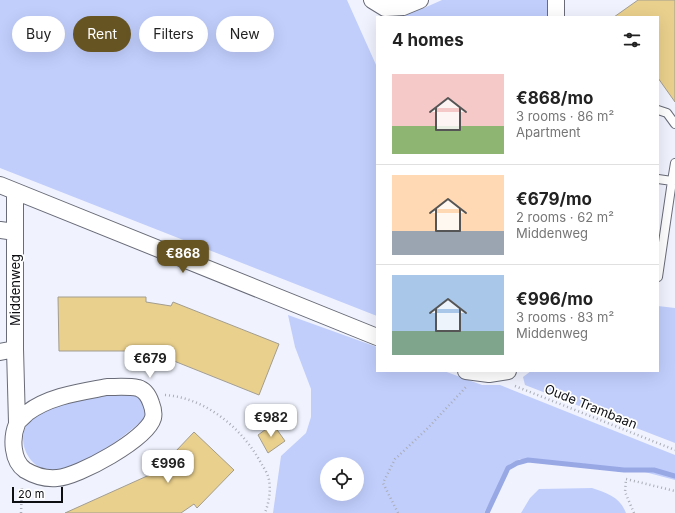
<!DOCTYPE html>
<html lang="en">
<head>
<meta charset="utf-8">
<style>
  :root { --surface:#fff; --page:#f6f6f6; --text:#222; --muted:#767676; --line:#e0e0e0; --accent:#665422 }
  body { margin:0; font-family:Inter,sans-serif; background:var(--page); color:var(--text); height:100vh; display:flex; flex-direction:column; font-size:15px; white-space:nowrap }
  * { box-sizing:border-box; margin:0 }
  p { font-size:13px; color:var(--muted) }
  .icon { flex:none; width:22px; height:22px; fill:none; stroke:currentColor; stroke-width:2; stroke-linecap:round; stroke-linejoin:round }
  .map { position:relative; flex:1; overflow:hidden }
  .sheet { position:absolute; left:376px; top:16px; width:283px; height:356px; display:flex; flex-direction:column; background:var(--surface); border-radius:0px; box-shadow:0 4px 16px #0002 }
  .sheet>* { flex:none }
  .top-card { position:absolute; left:12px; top:16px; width:304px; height:36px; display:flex; gap:8px }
  .tools { position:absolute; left:320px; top:457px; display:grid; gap:8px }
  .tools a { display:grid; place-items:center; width:44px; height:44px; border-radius:50%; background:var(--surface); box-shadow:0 4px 16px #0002; font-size:20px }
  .scale { position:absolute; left:12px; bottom:10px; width:51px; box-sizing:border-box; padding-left:4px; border:2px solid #0d0e12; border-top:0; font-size:11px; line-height:14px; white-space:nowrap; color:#0d0e12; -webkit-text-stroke:3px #fff; paint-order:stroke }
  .price { position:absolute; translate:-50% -34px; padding:0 9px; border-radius:8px; background:#fff; color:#222; font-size:13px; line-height:26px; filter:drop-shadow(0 1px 2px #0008) }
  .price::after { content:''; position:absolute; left:50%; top:24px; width:12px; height:9px; margin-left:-6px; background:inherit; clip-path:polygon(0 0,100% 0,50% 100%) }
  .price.on { background:var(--accent); color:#fff }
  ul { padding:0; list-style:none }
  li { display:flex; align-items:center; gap:12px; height:100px; padding:0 16px }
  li+li { border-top:1px solid var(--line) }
  li span { display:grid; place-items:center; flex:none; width:112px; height:80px; border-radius:0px; color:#555 }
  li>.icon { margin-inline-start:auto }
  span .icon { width:48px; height:48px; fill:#fffc; stroke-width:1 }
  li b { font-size:17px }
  h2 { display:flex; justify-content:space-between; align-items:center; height:48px; padding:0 16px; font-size:17px }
  .chip { padding:0 14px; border-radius:18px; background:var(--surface); box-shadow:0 4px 16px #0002; font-size:14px; line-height:36px }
  .chip.on { background:var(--accent); color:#fff }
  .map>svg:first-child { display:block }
  .green { fill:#c1cefc; fill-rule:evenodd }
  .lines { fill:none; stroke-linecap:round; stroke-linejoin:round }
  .stream { stroke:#98a8e4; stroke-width:5 }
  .building { fill:#ead08d; stroke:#a29d91 }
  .service-casing { stroke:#696c78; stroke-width:10 }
  .minor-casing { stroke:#696c78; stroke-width:18 }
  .path { stroke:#aaadb6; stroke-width:2.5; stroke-dasharray:1 3; stroke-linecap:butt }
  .service { stroke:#fff; stroke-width:8 }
  .minor { stroke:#fff; stroke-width:16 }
  .labels { text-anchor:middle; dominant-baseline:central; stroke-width:3.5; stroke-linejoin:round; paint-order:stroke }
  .street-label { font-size:13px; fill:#0d0e12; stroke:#fff }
</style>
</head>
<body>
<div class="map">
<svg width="675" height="513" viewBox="0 0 675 513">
  <rect width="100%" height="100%" fill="#f0f3fe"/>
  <!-- green -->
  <path class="green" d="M0,0H347L377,67V316L0,168Z
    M442,0H553L552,17H402L401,13L424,8Z
    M658,306L675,308V443L525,385L523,377L531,371H658Z
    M288,315L377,347V371H444L482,385H500L675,455V480L641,471L618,472L613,469L520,459L510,464L484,513H273L281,456L306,433L311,417V389L295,347ZM327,464H357V494H327Z
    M101,395H132L141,397L146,412L144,419C122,438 100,455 73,465C68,467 63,470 58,471C29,475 10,435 34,417C52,403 79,400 101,395Z
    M592,488C607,493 620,497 626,513H521L530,498L539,489Z"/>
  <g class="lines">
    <!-- stream -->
    <path class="stream" d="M487,513L508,468L517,463L528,460L624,470H654L675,476"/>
  </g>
  <!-- building -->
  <path class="building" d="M638,0H675V102L658,78V17H614Z
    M58,297H146V302L171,306L173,302L279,344L259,395L149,351H59Z
    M273,424L285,441L268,453L258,435Z
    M194,432L234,470L197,508L194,504L181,513H65L156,472Z"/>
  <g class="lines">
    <defs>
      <path id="service" d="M658,110L667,113L675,124
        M658,179L672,181L658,277
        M672,181L675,163"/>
      <path id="minor" d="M372,0L385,8L403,7L420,0
        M556,17V0
        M0,185L377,337
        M15,192V349L17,423
        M0,230L15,232
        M0,352L15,349
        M466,371L489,374L508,371
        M107,387C117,387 129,386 138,388C145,390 149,397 151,403C153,408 154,414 153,418C147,439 78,477 57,478C46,479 35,476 25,470C12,461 11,438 17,424C18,421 24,416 27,413C49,396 81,392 107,387Z"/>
    </defs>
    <!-- service casing -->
    <use href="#service" class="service-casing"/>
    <!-- minor casing -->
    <use href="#minor" class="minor-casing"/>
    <!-- path -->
    <path class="path" d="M515,386L675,450
      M165,395C206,398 242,428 261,463C264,468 268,474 269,480C271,491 269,502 265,513
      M21,513L22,486
      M398,513L383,483L395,459L426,430L466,387
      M634,513L625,492L626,479L675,491"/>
    <!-- service -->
    <use href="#service" class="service"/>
    <!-- minor -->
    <use href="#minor" class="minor"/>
  </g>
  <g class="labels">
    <!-- street labels -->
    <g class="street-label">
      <text transform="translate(15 290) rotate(-90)">Middenweg</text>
      <text transform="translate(591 406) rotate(22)">Oude Trambaan</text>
    </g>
  </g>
</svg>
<div class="tools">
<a><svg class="icon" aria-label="locate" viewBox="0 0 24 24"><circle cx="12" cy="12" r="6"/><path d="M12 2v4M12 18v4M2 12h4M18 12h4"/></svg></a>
</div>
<div class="scale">20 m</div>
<b class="price on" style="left:183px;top:274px">€868</b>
<b class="price" style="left:150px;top:379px">€679</b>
<b class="price" style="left:271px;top:438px">€982</b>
<b class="price" style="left:168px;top:484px">€996</b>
<div class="top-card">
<a class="chip">Buy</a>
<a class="chip on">Rent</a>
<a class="chip">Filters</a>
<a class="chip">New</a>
</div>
<section class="sheet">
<h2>4 homes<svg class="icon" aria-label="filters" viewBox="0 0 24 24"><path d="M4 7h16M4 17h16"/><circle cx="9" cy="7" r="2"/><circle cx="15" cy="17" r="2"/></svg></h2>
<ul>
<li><span style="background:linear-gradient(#f6c9c9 65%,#8fb573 0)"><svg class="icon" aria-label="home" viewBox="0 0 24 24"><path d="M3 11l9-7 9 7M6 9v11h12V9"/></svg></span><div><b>€868/mo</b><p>3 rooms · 86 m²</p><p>Apartment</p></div></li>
<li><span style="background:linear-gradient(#ffd9b3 70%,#9aa5b1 0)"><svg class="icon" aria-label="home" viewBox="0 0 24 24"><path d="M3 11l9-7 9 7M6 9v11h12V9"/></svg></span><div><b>€679/mo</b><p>2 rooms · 62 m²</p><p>Middenweg</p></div></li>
<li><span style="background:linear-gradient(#a9c7e8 70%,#7fa58c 0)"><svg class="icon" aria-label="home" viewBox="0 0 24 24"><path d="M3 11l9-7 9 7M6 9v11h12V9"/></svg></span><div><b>€996/mo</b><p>3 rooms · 83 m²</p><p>Middenweg</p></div></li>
</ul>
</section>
</div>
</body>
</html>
